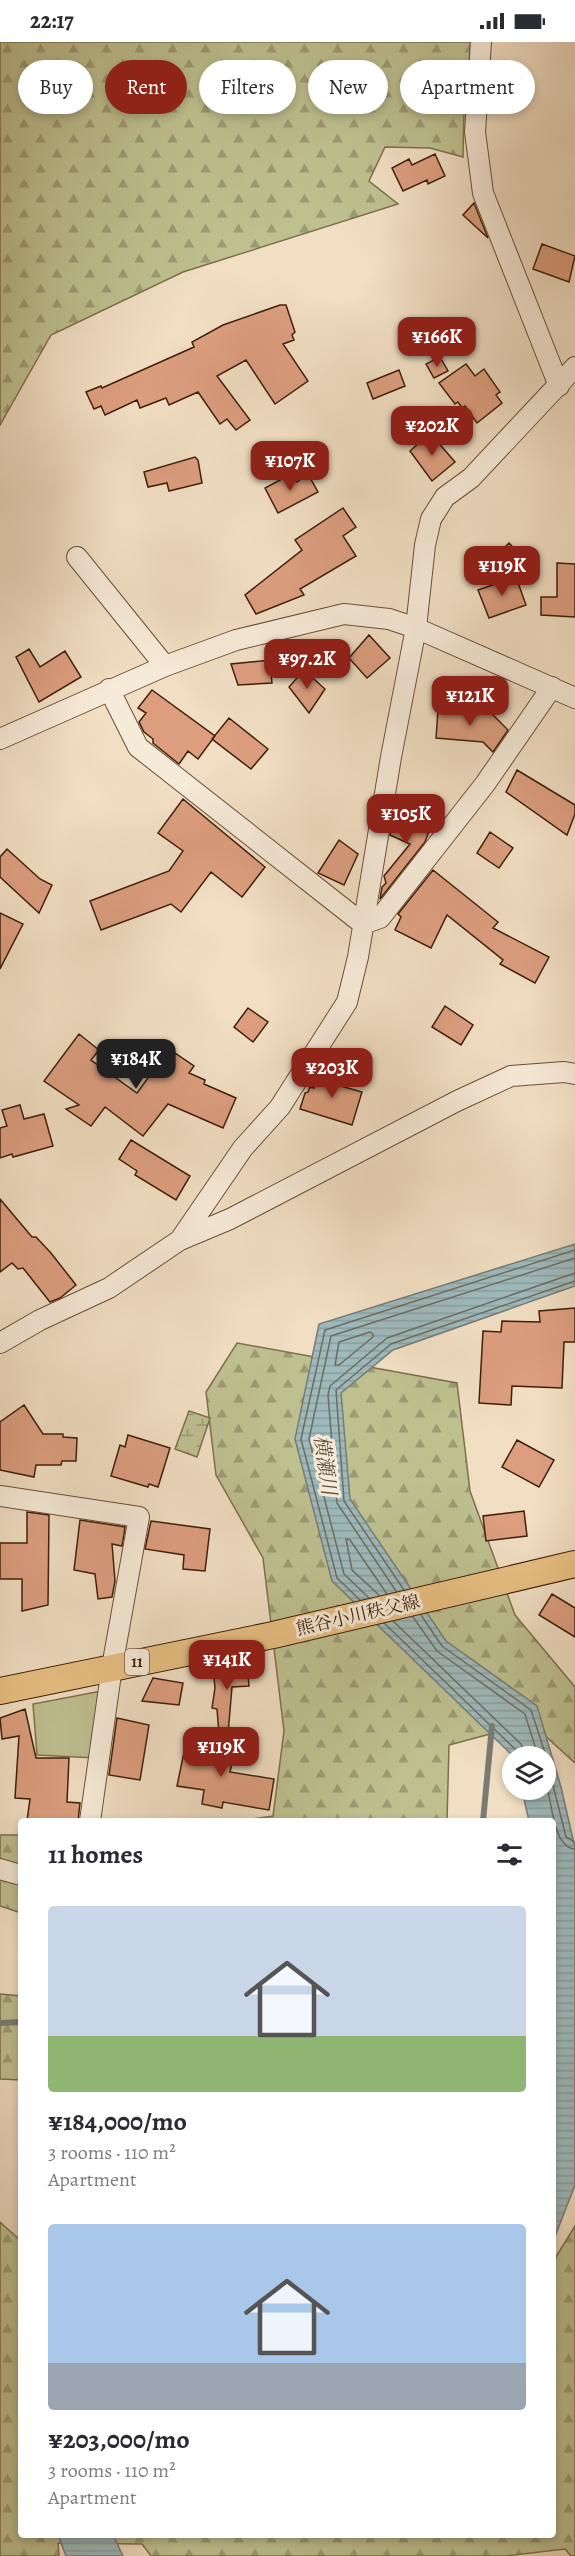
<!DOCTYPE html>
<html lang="en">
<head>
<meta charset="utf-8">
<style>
  :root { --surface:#fff; --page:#f2f2f3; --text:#2b2b33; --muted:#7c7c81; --accent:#8f2418 }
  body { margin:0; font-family:Alegreya,"Noto Serif JP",serif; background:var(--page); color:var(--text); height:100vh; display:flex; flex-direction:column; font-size:22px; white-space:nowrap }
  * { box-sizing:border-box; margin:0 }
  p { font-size:20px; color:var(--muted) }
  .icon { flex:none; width:33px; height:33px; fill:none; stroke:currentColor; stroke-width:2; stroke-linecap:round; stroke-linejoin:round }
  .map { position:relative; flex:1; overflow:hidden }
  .sheet { position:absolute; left:18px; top:1776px; width:538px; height:720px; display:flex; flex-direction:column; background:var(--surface); border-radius:6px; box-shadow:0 3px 9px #0003 }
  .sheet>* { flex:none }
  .guide { position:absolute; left:18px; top:18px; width:540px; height:54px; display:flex; gap:12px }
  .buttons { position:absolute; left:502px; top:1704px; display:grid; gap:12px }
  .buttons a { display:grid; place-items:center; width:54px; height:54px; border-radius:50%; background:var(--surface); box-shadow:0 3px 9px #0003; font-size:30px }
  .price { position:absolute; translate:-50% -51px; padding:0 14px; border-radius:12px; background:var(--accent); color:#fff; font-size:20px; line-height:39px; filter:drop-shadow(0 2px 3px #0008) }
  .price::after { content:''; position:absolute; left:50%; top:36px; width:18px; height:14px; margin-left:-9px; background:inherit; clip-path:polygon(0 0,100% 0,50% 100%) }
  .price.active { background:#222; color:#fff }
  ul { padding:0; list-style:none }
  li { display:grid; align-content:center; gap:12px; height:318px; padding:0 30px }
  li span { display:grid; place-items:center; height:186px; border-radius:6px; color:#555 }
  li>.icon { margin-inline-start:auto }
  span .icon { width:108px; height:108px; fill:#fffc; stroke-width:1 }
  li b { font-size:26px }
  h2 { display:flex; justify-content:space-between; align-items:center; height:72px; padding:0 30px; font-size:26px }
  .pill { padding:0 21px; border-radius:27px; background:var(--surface); box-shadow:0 3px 9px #0003; font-size:21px; line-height:54px }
  .pill.active { background:var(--accent); color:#fff }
  .status { display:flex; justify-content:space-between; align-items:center; height:42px; padding:0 30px; background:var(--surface); direction:ltr }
  .status svg { height:16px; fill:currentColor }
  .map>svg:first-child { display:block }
  .forest { fill:url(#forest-firs); stroke:#7e704c; stroke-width:1.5 }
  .wetland { fill:url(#wetland-marsh); stroke:#7e704c; stroke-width:1.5 }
  .green { fill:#bec090; stroke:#7e704c; stroke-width:1.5 }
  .water { fill:url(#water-rules); stroke:#787c74; stroke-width:1.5 }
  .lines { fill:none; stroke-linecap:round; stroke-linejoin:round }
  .shore { stroke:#6e6c62; stroke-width:1.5 }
  .stream { stroke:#787c74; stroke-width:6 }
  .building { fill:#dc9e7f; stroke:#3f1f09; stroke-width:1.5 }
  .minor-casing { stroke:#6c4f38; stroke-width:22 }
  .major-casing { stroke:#3f1f09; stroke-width:28 }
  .minor { stroke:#f6ead8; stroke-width:20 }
  .major { stroke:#e8bf82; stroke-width:26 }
  .labels { text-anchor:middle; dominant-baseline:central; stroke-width:6; stroke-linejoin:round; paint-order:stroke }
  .shield { fill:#f6ead8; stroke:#765c47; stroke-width:1.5 }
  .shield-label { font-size:16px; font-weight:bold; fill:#3f1f09 }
  .street-label { font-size:18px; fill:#3f1f09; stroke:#f6ead8 }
  .water-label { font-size:20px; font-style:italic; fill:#5c4e3f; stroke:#f6ead8 }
</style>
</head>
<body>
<div class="status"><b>22:17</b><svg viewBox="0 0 49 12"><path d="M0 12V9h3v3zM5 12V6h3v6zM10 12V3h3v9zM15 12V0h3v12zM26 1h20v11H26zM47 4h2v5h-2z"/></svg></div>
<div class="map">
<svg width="575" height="2514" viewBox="0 0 575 2514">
  <defs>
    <pattern id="forest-firs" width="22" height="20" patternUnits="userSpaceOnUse" patternTransform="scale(1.5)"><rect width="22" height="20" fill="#bec090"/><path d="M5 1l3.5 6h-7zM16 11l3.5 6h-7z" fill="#9c9b74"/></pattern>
    <pattern id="wetland-marsh" width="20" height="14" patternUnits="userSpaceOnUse" patternTransform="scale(1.5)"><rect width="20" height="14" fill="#bec090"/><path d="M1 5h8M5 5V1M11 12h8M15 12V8" fill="none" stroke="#9c9b74"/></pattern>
    <pattern id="water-rules" width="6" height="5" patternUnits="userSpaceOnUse" patternTransform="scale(1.5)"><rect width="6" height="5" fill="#9ebabc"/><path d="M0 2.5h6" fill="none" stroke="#899fa0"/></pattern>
  </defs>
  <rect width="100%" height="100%" fill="#f1dec3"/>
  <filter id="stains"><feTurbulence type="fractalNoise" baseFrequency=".00333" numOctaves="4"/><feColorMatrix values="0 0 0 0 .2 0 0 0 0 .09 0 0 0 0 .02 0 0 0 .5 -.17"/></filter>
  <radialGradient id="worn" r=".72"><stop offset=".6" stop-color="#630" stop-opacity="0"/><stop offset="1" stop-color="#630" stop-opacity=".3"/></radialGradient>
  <!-- forest -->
  <path class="forest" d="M0,0H471L464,68L463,115L430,106L385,105L369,139L398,162L183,230L51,293L0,383Z
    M237,1301L457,1341L470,1449L515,1573L575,1645V1721L531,1681L449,1703L447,1779H237L273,1774L284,1689L263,1516L216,1433L206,1350Z
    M0,1793H21V1871L0,1864Z
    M0,1952L21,1954V2038L0,2037Z
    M0,2180L21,2199V2493H554V2218L575,2184V2514H571L565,2507L505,2514H151L142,2502L58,2501L59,2514H0Z"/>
  <!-- wetland -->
  <path class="wetland" d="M189,1369L210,1376L197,1415L175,1407Z"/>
  <!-- green -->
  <path class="green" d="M107,1648L96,1716L37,1713L33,1662Z"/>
  <!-- water -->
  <path class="water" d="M575,1202V1244L393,1308L341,1351L350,1457L446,1599L537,1664L561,1745L575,1806V2143L554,2197V1779H529L522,1748H546V1714H513V1717L511,1712L332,1539L295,1397L319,1282Z
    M58,2493H113L123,2514H66Z"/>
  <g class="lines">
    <!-- shore -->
    <path class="shore" d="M370,1290L373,1292V1295L339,1323H335L339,1300Z
      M404,1548L344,1459L336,1348L391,1302L575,1239
      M396,1549L337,1461L328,1353L330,1344L387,1296L575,1231
      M379,1553L352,1528L346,1497L350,1498L387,1552
      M369,1556L344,1532L309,1397L331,1294L575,1216
      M360,1558L337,1536L301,1397L325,1288L575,1208
      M421,1573L442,1604L531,1668L546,1714
      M413,1575L437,1609L525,1672L538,1714
      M393,1579L521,1702L526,1714
      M384,1581L515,1707L518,1714
      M546,1715L566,1795L575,1800
      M546,1741C552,1759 553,1806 575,1807"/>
    <!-- stream -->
    <path class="stream" d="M483,1779L492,1684
      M0,1981L21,1980"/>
  </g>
  <!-- building -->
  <path class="building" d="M435,112L445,134L428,142L427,138L403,149L392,126L409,117L412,123Z
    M474,161L488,196L463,173Z
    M542,202L575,214L569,240L533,227Z
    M280,263H286L295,290L292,293L294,298L283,302L308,339L275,362L246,318L217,334L250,378L236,388L227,377L220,382L198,350L169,363L166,356L140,366L137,358L105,373L101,364L94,367L86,350L101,344L102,346L194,305L192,300L223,283Z
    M440,315L448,329L434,336L426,322Z
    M466,322L475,334L484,327L500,350L496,353L502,361L477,381L465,364L462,366L458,360L455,362L439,341Z
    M399,328L405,344L373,357L367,341Z
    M430,391L455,420L432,439L410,409Z
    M195,415L198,418L202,441L169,449L167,441L148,445L144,430Z
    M291,432L297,440L308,432L318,450L278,471L265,446Z
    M343,466L356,485L343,494L356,514L300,547L304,553L256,572L245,553L302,508L295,498Z
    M509,501L521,514L509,525L497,513Z
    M557,521L575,522V575L541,573V555H557Z
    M516,535L526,563L489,576L478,548Z
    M369,593L390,616L367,636L349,616Z
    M29,607L40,625L65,609L81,635L39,660L16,615Z
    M270,618L272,641L238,643L231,622Z
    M304,628L325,647L309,671L289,645Z
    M152,648L215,694L198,717L188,709L179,722L153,701V697L144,690L139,680L146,671L138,666Z
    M438,668L491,671L508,688L493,710L483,700L436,696Z
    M229,676L268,707L251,727L212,697Z
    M517,728L575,763V772L567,793L506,750Z
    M183,757L265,825L242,855L211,830L181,870L171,862L101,888L90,859L169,829L183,809L158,791Z
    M397,771L431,784L425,800L380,857L382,845L386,841L384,834L410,802L390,793Z
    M490,790L513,806L499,826L477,811Z
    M339,798L358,812L344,843L318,831Z
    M7,807L40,837L52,843L39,871L0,835V815Z
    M433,828L498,880L493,886L549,915L535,941L500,922L503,918L447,873L431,906L395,888L401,875L398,872Z
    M0,871L23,882L0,927Z
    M445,964L473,983L461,1003L432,985Z
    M248,966L268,980L253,1000L234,985Z
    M79,992L99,1008L91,1018L137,1051L169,1007L194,1024L189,1031L205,1038L204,1042L236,1056L223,1086L168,1062L143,1094L105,1065L91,1084L66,1067L79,1063L44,1039Z
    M333,1010L337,1043L362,1050L352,1083L300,1067L305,1051L308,1050L310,1045L314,1046L315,1041L323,1043Z
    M20,1063L24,1077L44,1072L53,1104L13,1115L12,1112L0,1116V1086L7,1084L2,1068Z
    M131,1098L190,1134L176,1158L135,1133L137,1129L119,1117Z
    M0,1157L32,1195H36L51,1211L76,1243L60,1256L50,1260L23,1226L18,1227L12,1221L0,1230Z
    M575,1266V1300H564L562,1346L512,1344L511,1363L479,1361L483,1289L501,1290L502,1279L540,1280L539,1269Z
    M24,1363L43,1392H63V1395L77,1396L76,1419H62L61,1423H36L34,1435L0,1428V1380Z
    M128,1393L170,1406L158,1445L149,1442L148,1445L111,1434L120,1403L125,1405Z
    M517,1398L554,1418L539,1445L502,1425Z
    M524,1469L527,1494L486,1499L483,1474Z
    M27,1470L49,1473L48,1563L22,1569V1537H0V1501H27Z
    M80,1478L125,1485L122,1504L112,1502L115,1539L112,1555L98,1557L95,1532L74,1528Z
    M151,1479L210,1487L205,1529L183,1527L184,1513L145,1507Z
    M552,1552L575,1566V1595L539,1573Z
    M247,1622L249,1644L232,1645L228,1692H219L217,1667L212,1666L215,1646L213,1625Z
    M153,1636L183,1641L179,1663L142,1659Z
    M25,1667L36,1716H69L67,1760L80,1761L78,1779H27L30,1757L15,1756L19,1694L2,1697L0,1676Z
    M117,1676L149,1683L140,1738L109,1733Z
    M188,1691L212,1696L208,1711L233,1716L230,1730L274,1737L269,1768L223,1760L222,1766L202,1762L204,1748L177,1744Z"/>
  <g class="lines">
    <defs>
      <path id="minor" d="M481,0L475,90L483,151L559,344
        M77,515L165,624
        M109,647L138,705L363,882
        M0,697L165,624L236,598L344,572L389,577L416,586L575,656
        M363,882L380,876L485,742L552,645
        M180,1198L243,1106L280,1065L347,960L358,915L391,715L416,586L425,503L431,477L445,455L471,436L575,325
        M0,1301L40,1278L109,1246L180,1198L230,1177L457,1059L511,1034L564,1030L575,1032
        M0,1454L139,1475L112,1625L90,1779
        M0,1827L21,1833"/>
      <path id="major" d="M0,1649L273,1593L575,1522"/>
    </defs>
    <!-- minor casing -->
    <use href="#minor" class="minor-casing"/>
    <!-- major casing -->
    <use href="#major" class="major-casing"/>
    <!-- minor -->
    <use href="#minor" class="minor"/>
    <!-- major -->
    <use href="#major" class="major"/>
  </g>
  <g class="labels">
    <!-- shield labels -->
    <rect class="shield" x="125" y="1607" width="24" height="26" rx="4.5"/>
    <g class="shield-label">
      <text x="137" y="1620">11</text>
    </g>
    <!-- street labels -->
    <g class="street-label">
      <text transform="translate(358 1573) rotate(-13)">熊谷小川秩父線</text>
    </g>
    <!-- water labels -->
    <g class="water-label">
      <text transform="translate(325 1423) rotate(82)">横瀬川</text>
    </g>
  </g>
  <rect width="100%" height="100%" filter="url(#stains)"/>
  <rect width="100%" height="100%" fill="url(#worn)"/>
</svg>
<div class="buttons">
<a><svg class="icon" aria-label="layers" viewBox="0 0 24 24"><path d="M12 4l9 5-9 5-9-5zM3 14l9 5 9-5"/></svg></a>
</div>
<b class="price" style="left:437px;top:326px">¥166K</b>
<b class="price" style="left:432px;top:415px">¥202K</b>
<b class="price" style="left:290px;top:450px">¥107K</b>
<b class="price" style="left:502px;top:555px">¥119K</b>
<b class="price" style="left:307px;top:648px">¥97.2K</b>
<b class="price" style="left:470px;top:685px">¥121K</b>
<b class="price" style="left:406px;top:803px">¥105K</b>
<b class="price active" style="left:136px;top:1048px">¥184K</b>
<b class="price" style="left:332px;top:1057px">¥203K</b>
<b class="price" style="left:227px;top:1649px">¥141K</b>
<b class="price" style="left:221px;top:1736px">¥119K</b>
<div class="guide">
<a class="pill">Buy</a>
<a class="pill active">Rent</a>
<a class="pill">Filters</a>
<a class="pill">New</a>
<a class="pill">Apartment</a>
</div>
<section class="sheet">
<h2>11 homes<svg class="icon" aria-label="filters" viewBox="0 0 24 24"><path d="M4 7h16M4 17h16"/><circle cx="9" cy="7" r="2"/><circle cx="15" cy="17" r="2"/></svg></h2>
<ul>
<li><span style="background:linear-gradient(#c9d6e8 70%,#8fb573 0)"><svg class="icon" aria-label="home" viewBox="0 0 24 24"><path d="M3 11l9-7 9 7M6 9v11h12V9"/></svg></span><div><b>¥184,000/mo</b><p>3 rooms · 110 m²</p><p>Apartment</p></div></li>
<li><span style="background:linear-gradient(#a9c7e8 75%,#9aa5b1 0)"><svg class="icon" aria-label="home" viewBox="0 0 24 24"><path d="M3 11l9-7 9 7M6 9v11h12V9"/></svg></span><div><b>¥203,000/mo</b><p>3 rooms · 110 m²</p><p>Apartment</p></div></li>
</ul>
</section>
</div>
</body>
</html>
